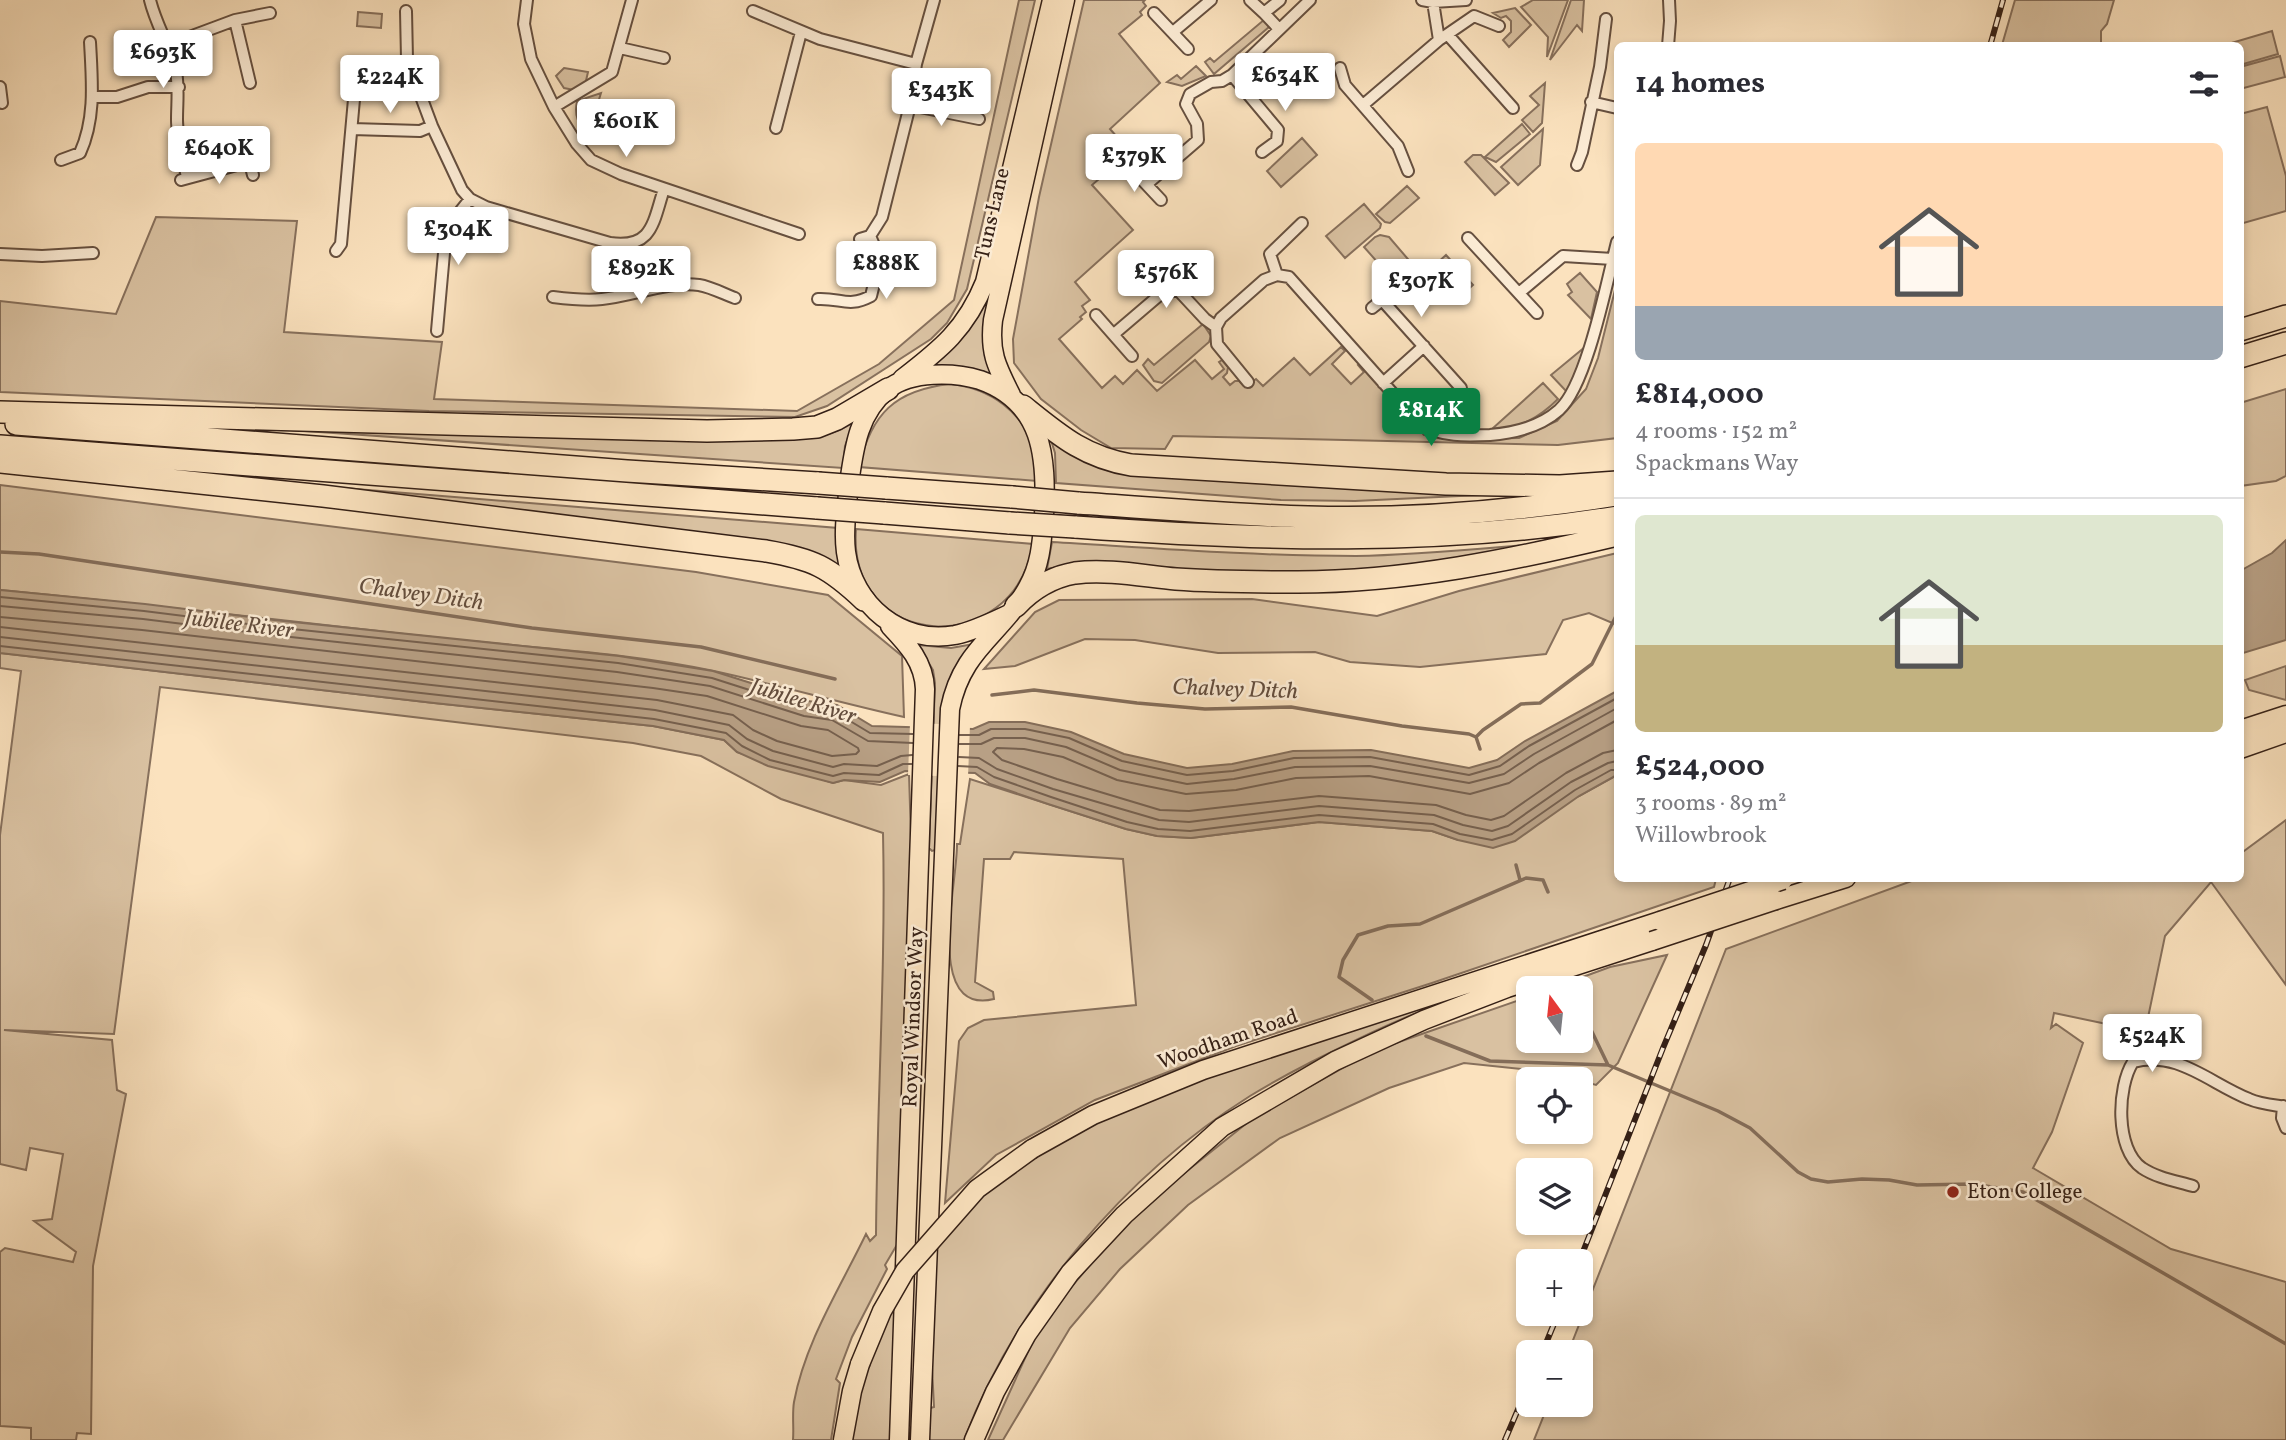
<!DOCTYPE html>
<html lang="en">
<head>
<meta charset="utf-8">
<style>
  :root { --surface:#fff; --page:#f7f7f7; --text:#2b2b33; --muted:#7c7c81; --line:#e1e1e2; --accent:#0b8043 }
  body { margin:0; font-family:Vollkorn,serif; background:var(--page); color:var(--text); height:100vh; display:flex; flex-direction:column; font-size:26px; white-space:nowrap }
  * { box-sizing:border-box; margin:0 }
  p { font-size:23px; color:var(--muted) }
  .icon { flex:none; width:38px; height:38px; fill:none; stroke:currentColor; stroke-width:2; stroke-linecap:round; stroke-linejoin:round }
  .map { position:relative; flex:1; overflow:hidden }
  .drawer { position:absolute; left:1614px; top:42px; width:630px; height:840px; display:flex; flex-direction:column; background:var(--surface); border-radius:10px; box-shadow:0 4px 10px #0003 }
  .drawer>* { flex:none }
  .needle { width:46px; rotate:345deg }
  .buttons { position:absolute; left:1516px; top:976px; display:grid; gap:14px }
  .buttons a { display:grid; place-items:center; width:77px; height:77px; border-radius:10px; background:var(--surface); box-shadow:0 4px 10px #0003; font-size:35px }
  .price { position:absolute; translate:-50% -60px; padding:0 16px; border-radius:7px; background:#fff; color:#222; font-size:23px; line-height:46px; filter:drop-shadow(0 2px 4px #0008) }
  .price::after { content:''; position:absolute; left:50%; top:42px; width:21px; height:16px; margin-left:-10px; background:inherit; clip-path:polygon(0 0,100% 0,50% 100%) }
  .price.on { background:var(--accent); color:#fff }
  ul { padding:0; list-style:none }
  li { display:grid; align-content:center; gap:14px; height:371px; padding:0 21px }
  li+li { border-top:2px solid var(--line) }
  li span { display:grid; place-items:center; height:217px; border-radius:10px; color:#555 }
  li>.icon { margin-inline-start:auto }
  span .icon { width:126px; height:126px; fill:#fffc; stroke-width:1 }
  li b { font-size:30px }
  h2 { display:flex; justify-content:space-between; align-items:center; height:84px; padding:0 21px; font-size:30px }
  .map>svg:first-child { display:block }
  .green { fill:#d9c1a1; stroke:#87705c; stroke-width:2 }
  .water { fill:#b8a085; stroke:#846d59; stroke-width:2 }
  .pier { fill:#fbe2be }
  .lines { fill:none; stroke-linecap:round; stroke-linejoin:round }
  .shore { stroke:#76604e; stroke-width:2 }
  .stream { stroke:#846d59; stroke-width:3.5 }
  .minor-casing { stroke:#665040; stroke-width:14 }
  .primary-casing { stroke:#352016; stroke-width:21 }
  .motorway-casing { stroke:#352016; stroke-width:24 }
  .minor { stroke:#fcecd5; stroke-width:10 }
  .primary { stroke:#fbe2be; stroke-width:18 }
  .motorway { stroke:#fbe2be; stroke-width:21 }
  .rail-casing { stroke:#352016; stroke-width:6 }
  .rail { stroke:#fcecd5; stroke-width:3.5; stroke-dasharray:10; stroke-linecap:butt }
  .primary-bridge-casing { stroke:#352016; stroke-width:21; stroke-linecap:butt }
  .motorway-bridge-casing { stroke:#352016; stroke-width:24; stroke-linecap:butt }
  .primary-bridge { stroke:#fbe2be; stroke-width:18 }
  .motorway-bridge { stroke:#fbe2be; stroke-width:21 }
  .poi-dot { fill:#8f2418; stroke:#fcecd5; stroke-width:2.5 }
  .labels { text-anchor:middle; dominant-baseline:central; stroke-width:5; stroke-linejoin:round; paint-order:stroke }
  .street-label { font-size:21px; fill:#352016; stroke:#fcecd5 }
  .poi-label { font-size:21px; fill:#352016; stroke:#fcecd5; text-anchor:start }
  .water-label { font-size:23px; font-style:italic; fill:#634d3d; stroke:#fcecd5 }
</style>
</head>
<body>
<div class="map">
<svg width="2286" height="1440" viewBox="0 0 2286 1440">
  <rect width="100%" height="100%" fill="#fbe2be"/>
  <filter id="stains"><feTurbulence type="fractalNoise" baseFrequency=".00286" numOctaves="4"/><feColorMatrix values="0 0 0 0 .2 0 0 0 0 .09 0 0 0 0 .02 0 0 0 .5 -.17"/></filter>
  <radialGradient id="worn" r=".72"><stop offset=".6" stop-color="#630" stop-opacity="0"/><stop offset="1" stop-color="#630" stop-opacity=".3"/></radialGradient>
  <!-- green -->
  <path class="green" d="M1019,0H1035L967,289L947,323L931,339L827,406L795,417L429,411L0,392V301L116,314L156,217L297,221L284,332L442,342L434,399L797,411L879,364L954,300Z
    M1084,0H1145L1143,2L1146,6L1140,12L1142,15L1119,34L1160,83L1110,129L1125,146L1118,153L1121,156L1113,162L1115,165L1092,185L1133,230L1075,282L1090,300L1082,306L1086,312L1080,317L1082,319L1059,339L1102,388L1115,376L1123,384L1137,370L1157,391L1195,360L1212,379L1224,369L1219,362L1222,360L1228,367L1227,373L1223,377L1230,385L1235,381H1239L1245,387L1256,379L1263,386L1294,358L1310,375L1341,347L1345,351L1332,364L1351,384L1364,372L1358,365L1361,363L1424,435L1466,439L1519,438L1557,421L1586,389L1598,358L1617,282V438L1558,445L1173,436L1165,449L1111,448L1081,430L1041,399L1014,363L1013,339L1039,197Z
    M1533,0H1568L1547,57L1548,37L1521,7Z
    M1571,0H1584L1582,31L1577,25L1550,60Z
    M2015,0H2114L2107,24L2101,31V45H2002Z
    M1515,8L1531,25L1509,47L1503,40L1511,32V21L1506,16L1501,18L1493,13Z
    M358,12L382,14L381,28L357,26Z
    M1265,19L1269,27L1214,74L1205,62L1210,58L1214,62Z
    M2272,31L2278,54L2240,65V46L2228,45V44Z
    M2280,56L2285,77L2240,89V67Z
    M1196,66L1206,76L1182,86L1167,82L1177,75L1181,79Z
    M564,68L588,72L585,85L574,90L564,88L556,76Z
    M1545,83L1542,123L1533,132L1522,120L1539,105L1530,96Z
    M601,93L588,135C578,123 574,116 577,101Z
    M2267,107L2286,176V211L2240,224V114Z
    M1522,124L1530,134L1496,162L1485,157Z
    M1543,129L1540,165L1518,185L1501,167Z
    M1302,138L1317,155L1281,187L1267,171Z
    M1473,155H1481L1509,183L1495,195L1465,162Z
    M1407,186L1419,198L1390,223L1385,222L1376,214Z
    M1364,204L1381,224L1380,228L1345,258L1326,236Z
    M1380,235L1389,237L1413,265L1395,282L1364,247L1375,237Z
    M1446,255L1473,285L1454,302L1427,272Z
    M1580,273L1597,292L1591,319L1568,295L1572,292L1567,284Z
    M988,285L995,288L984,346L992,375C971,368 953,364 931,367Z
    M1203,324L1211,336L1209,342L1162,383L1154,381L1143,365L1148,359L1154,365Z
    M1585,347L1570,386L1566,391L1551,375Z
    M1543,383L1558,399C1539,418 1519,429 1492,429Z
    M950,384C990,388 1025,412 1035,453C1037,462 1037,472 1037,481L859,467C871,414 895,390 950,384Z
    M2286,389V476L2276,481L2240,486V403Z
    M854,422L845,446L843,468L217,425L793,439C816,438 834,435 854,422Z
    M1050,437L1074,454L1481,495L1355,501L1281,500L1056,483L1055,453Z
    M231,479L838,528L840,570Z
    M0,485L696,572L828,595L902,656L904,717C841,703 778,685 714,671C625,652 532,648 441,638C294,622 147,604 0,590Z
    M856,529L1033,544C1013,661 847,651 856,529Z
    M1052,542C1153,548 1254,556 1356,556C1416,555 1476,549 1537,544V547L1358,574L1202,572L1089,561L1047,569Z
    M1617,553V625L1589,613L1563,620L1546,654L1420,667L1350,662L1315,652L1218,653L1135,640L1085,639L1015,666L984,669L1035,612L1059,600L1252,599L1377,616L1459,591Z
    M974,644L964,657L939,849L932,851L929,848L935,683L933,670L918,645L951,648Z
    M0,653L434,703L653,726L724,740L737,752L833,783L844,780L881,785L909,774L912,871L898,1243L885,1265L887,1269L852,1337L836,1379L840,1383L831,1440H793C794,1428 792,1414 794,1402C805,1342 840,1288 866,1234L870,1241L876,1235C877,1101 886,967 883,833L781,799L701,756L633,743L160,687L114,1034L4,1030L112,1040L117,1090L126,1094L93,1266L91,1434L77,1433L76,1440H31V1428L0,1426V1252L5,1248L73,1262L76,1252L34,1221L52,1219L63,1154L30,1148L26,1170L0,1164V835L21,671L0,668Z
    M2286,666V700L2249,690L2245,680Z
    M1617,775V878L1716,879L1714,887L1432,983L1236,1046L1095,1100L996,1155L945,1203L959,1041L968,1028L984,1020L1136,1005L1123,859L1014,852L1010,859H984L975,982L993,992L994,999C923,1016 958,881 957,844H960L970,779L1126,829L1157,836L1191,838L1319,822L1432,831L1458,840L1579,796Z
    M2286,820V985L2211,882L2165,936L2145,1032L2054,1013L2051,1028L2056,1024L2083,1043L2052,1132L2033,1168L2171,1249L2286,1282V1440H1534L1548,1405H1580V1353H1568L1726,949L1917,879L2240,878V854Z
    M1641,936C1552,966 1458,992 1373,1032C1331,1052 1289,1072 1250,1096C1126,1174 1016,1302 964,1440H927V1409L934,1407L931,1347L935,1244L982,1191L1098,1117L1163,1089Z
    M1667,955L1618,1063L1596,1085L1549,1072L1464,1063L1389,1088L1280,1138L1188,1205L1120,1269L1070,1328L1003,1440H988L1041,1323L1132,1215L1252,1119L1373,1051L1528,997V1041H1580V989H1550L1610,967Z
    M894,1297L898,1338L893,1440H845L851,1402Z"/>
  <!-- water -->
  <path class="water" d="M2286,540V640L2240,654V571L2272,553Z
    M0,590L145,604L274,620L619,656L713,671L808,701L837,705L872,726L973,729L989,722H1025L1071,732L1124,754L1187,768L1232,764L1293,751L1371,750L1469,768L1497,760L1525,741L1617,691V775L1579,796L1515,841L1493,848L1458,840L1432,831L1319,822L1191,838L1157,836L1126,829L1048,804L990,784L975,773L905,771L880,782L844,780L833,783L768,766L737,752L724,740L653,726L434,703L0,653Z"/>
  <!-- pier -->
  <path class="pier" d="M910,723L970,725L968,777L908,775Z"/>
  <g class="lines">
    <!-- shore -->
    <path class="shore" d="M0,597L144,611L273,627L618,663L712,678L806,708L835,712L870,733L913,734
      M0,606L143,619L272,635L617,672L710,686L804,716L832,720L868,741L913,743
      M0,617L142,630L653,688L707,696L801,726L828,730L858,748L859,751L856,754L832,756L777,741L753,730L733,715L657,700L0,627
      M0,637L655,710L729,725L747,739L773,751L833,767L844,764L877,766L901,756L912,755
      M0,646L654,719L726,733L742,746L770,760L833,776L844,773L879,775L903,764H912
      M1617,720L1539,763L1509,783L1470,794L1369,776L1296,778L1236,790L1186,794L1117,780L1063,757L1024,749L997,748L993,752L1002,760L1057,779L1160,810L1189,811L1319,796L1436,805L1466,815L1491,820L1504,816L1566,773L1603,753L1617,750
      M959,735H979L991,729H1025L1069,738L1122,761L1187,775L1233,771L1294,758L1370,757L1469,775L1500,766L1529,746L1617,698
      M959,744H981L994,738H1025L1066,747L1120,770L1187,784L1234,779L1295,767L1370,766L1469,783L1504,774L1534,754L1617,708
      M959,757L979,758L997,769L1053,789L1159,820L1189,822L1319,806L1434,815L1463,825L1492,831L1508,826L1571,782L1608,763L1617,761
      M958,766L977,767L994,777L1051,797L1127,822L1158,829L1190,831L1319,815L1433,824L1460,834L1492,840L1512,834L1575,790L1611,770H1617"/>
    <!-- stream -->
    <path class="stream" d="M0,552L39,554L532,628L701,647L835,679
      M992,695L1034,690L1137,703L1205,709L1291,707L1402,726L1469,734L1476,737
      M1476,737L1483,730L1521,704L1540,703L1592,664L1617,614
      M1476,737L1480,749
      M1516,865L1520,880
      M1372,1000L1339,977L1343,960L1358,935L1388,926L1420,924L1526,878L1543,880L1548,892
      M1580,1007L1608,1065
      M1426,1036L1490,1061L1608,1065L1718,1111L1750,1128L1798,1172L1811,1179L1828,1182L1862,1179L1889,1180L1917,1185L1973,1184L2023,1192L2286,1344"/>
    <defs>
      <path id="minor" d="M150,0C156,25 170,46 176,71C179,88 177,103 177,120C177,139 184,159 187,178
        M527,0L524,24L531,59L554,107L577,144L591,160L621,174L799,234
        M1250,0L1264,13
        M1422,0L1433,2L1466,0
        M1433,2L1439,40
        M406,11L407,59L432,126L462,190L470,199L486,207L610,243C653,249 653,222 664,189
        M753,11L820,39L916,64
        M1154,13L1188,49
        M235,20L250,83
        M1279,29L1264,13L1280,0
        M1173,32L1211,0
        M1448,35L1513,108
        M168,45L235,20L270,13
        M1668,46L1670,21L1669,0
        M620,48L664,58
        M1340,68L1345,85L1398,146L1408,171
        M1232,75L1278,130L1277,141L1262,152
        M0,87L2,103
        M93,97H117L148,87H179
        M1591,102L1617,108
        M910,105L979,119
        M1363,105L1439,40L1474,16L1499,26
        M554,107L612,72L632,0
        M776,128L801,32
        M352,129L420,131L432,126
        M245,143L253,175
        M61,160L80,153C96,118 92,80 90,42
        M1577,165L1582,152L1600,67L1606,19
        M1130,167L1161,200
        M181,180L248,162
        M1147,184L1198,140L1197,124L1186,104L1190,94L1211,82L1222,81L1232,75L1310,0
        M1468,238L1537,313
        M860,239L870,236L882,217L910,105L916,64L934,0
        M628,246L636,291
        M336,251L341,244L356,77
        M0,254L42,256L93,253
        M1277,275L1270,254L1302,223
        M1519,293L1563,256L1613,259
        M553,297C569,299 586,301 602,299C634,296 666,281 699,285C711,287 724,294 735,298
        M818,299C842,298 848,308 871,296L880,259L870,236
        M1372,308L1382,300L1461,388
        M1096,315L1132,356
        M437,331L445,242L450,224L470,199
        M1114,334L1162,293L1178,290L1205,319L1216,327
        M1248,382L1217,344L1216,327L1221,318L1264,280L1277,275L1289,277L1421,425C1442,437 1466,436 1490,435C1515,433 1540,427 1559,410C1587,385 1607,281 1617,242
        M1383,383L1424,346
        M2283,1106L2282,1118L2286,1128
        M2193,1186C2176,1181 2157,1178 2142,1168C2115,1149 2117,1087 2133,1062C2178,1050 2209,1083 2249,1099C2260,1104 2274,1105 2286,1107"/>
      <path id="primary" d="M902,379C941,349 966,329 985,282L1052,0
        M1011,395C997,367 989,353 993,320L1065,0
        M890,626C908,645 924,662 925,689L899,1440
        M2240,730L2286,715
        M2240,749L2286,733
        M1776,900L1846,878
        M1032,1149L1093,1115L1203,1070L1660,921
        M843,1440L852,1391L860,1364
        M920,1440L950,709C962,648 1002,635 1028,587C1041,564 1042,540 1044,515C1047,457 1043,402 980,380C954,372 911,371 888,389C858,413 854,448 849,484C847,507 843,530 846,552C853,605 901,645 955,635C974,631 992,622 1009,614
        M974,1440L995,1392L1027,1334L1070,1273L1124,1215L1222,1127L1335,1061L1424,1020L1507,988L1652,941"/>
      <path id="motorway" d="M2240,330L2286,316
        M2240,357L2286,343
        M1023,406C1059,435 1084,457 1131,465L1446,484L1560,486L1617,482
        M0,412L707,431L793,429L817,427L837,419L888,389
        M16,424L627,471L818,483
        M0,446L817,508
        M0,462L323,496L766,551C813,559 829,567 864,600
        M886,488L1012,497
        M1078,503C1155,508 1231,515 1308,517C1411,520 1516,511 1617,495
        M884,513L1010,523
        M1075,527C1256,540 1437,546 1617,517
        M1016,606C1032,589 1052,577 1075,573C1108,569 1143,576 1176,579C1216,582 1257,582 1298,582C1406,582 1512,560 1617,535"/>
    </defs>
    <!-- minor casing -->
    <use href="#minor" class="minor-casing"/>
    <!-- primary casing -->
    <use href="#primary" class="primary-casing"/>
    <!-- motorway casing -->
    <use href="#motorway" class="motorway-casing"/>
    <!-- minor -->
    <use href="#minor" class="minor"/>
    <!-- primary -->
    <use href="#primary" class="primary"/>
    <!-- motorway -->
    <use href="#motorway" class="motorway"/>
    <defs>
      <path id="rail" d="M1990,46L2003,0
        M1579,1262L1663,1048L1706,945L1730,878
        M1542,1353L1558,1314
        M1505,1440L1528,1386"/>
    </defs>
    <!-- rail casing -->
    <use href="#rail" class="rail-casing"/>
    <!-- rail -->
    <use href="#rail" class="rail"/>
    <defs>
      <path id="primary-bridge" d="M1660,921L1783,880
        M1652,941L1776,900
        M860,1364L882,1311L905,1271L977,1189L1032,1149"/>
      <path id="motorway-bridge" d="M818,483L886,488
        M1012,497L1078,503
        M817,508L884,513
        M1010,523L1075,527"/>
    </defs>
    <!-- primary-bridge casing -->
    <use href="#primary-bridge" class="primary-bridge-casing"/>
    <!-- motorway-bridge casing -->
    <use href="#motorway-bridge" class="motorway-bridge-casing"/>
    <!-- primary-bridge -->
    <use href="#primary-bridge" class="primary-bridge"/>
    <!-- motorway-bridge -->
    <use href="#motorway-bridge" class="motorway-bridge"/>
  </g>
  <!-- markers -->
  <circle class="poi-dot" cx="1953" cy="1192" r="7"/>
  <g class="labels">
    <!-- street labels -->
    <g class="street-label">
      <text transform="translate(993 214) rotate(-77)">Tuns Lane</text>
      <text transform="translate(914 1017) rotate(-88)">Royal Windsor Way</text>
      <text transform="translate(1228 1040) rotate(-19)">Woodham Road</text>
    </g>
    <!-- poi labels -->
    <g class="poi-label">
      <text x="1967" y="1192">Eton College</text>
    </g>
    <!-- water labels -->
    <g class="water-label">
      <text transform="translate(421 595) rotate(8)">Chalvey Ditch</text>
      <text transform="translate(239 625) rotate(7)">Jubilee River</text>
      <text transform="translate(1235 690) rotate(2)">Chalvey Ditch</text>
      <text transform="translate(803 702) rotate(17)">Jubilee River</text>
    </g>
  </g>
  <rect width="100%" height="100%" filter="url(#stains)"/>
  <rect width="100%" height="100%" fill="url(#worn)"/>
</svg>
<div class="buttons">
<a><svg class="needle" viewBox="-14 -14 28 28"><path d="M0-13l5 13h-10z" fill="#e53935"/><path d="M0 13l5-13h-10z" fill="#7c7c81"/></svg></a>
<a><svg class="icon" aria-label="locate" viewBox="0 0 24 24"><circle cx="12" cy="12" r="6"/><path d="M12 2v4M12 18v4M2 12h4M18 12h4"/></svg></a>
<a><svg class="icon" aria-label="layers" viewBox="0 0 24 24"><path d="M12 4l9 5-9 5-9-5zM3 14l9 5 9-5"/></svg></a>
<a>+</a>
<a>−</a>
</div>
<b class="price" style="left:163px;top:90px">£693K</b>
<b class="price" style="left:1285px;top:113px">£634K</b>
<b class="price" style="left:390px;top:115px">£224K</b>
<b class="price" style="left:941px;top:128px">£343K</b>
<b class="price" style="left:626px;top:159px">£601K</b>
<b class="price" style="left:219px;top:186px">£640K</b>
<b class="price" style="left:1134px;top:194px">£379K</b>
<b class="price" style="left:458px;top:267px">£304K</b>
<b class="price" style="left:886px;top:301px">£888K</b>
<b class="price" style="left:641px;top:306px">£892K</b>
<b class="price" style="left:1166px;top:310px">£576K</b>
<b class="price" style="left:1421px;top:319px">£307K</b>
<b class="price on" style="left:1431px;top:448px">£814K</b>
<b class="price" style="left:2152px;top:1074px">£524K</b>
<section class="drawer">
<h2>14 homes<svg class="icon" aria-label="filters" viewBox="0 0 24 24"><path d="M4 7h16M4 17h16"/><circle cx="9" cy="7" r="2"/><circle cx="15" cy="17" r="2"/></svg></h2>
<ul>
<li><span style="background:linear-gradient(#ffd9b3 75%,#9aa5b1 0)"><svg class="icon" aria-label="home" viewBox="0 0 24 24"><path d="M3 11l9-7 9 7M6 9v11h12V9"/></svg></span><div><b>£814,000</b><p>4 rooms · 152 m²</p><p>Spackmans Way</p></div></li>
<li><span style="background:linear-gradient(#dfe7d0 60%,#c2b280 0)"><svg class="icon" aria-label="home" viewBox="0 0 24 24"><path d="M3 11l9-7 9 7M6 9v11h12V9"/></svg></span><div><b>£524,000</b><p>3 rooms · 89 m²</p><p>Willowbrook</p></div></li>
</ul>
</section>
</div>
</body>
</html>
